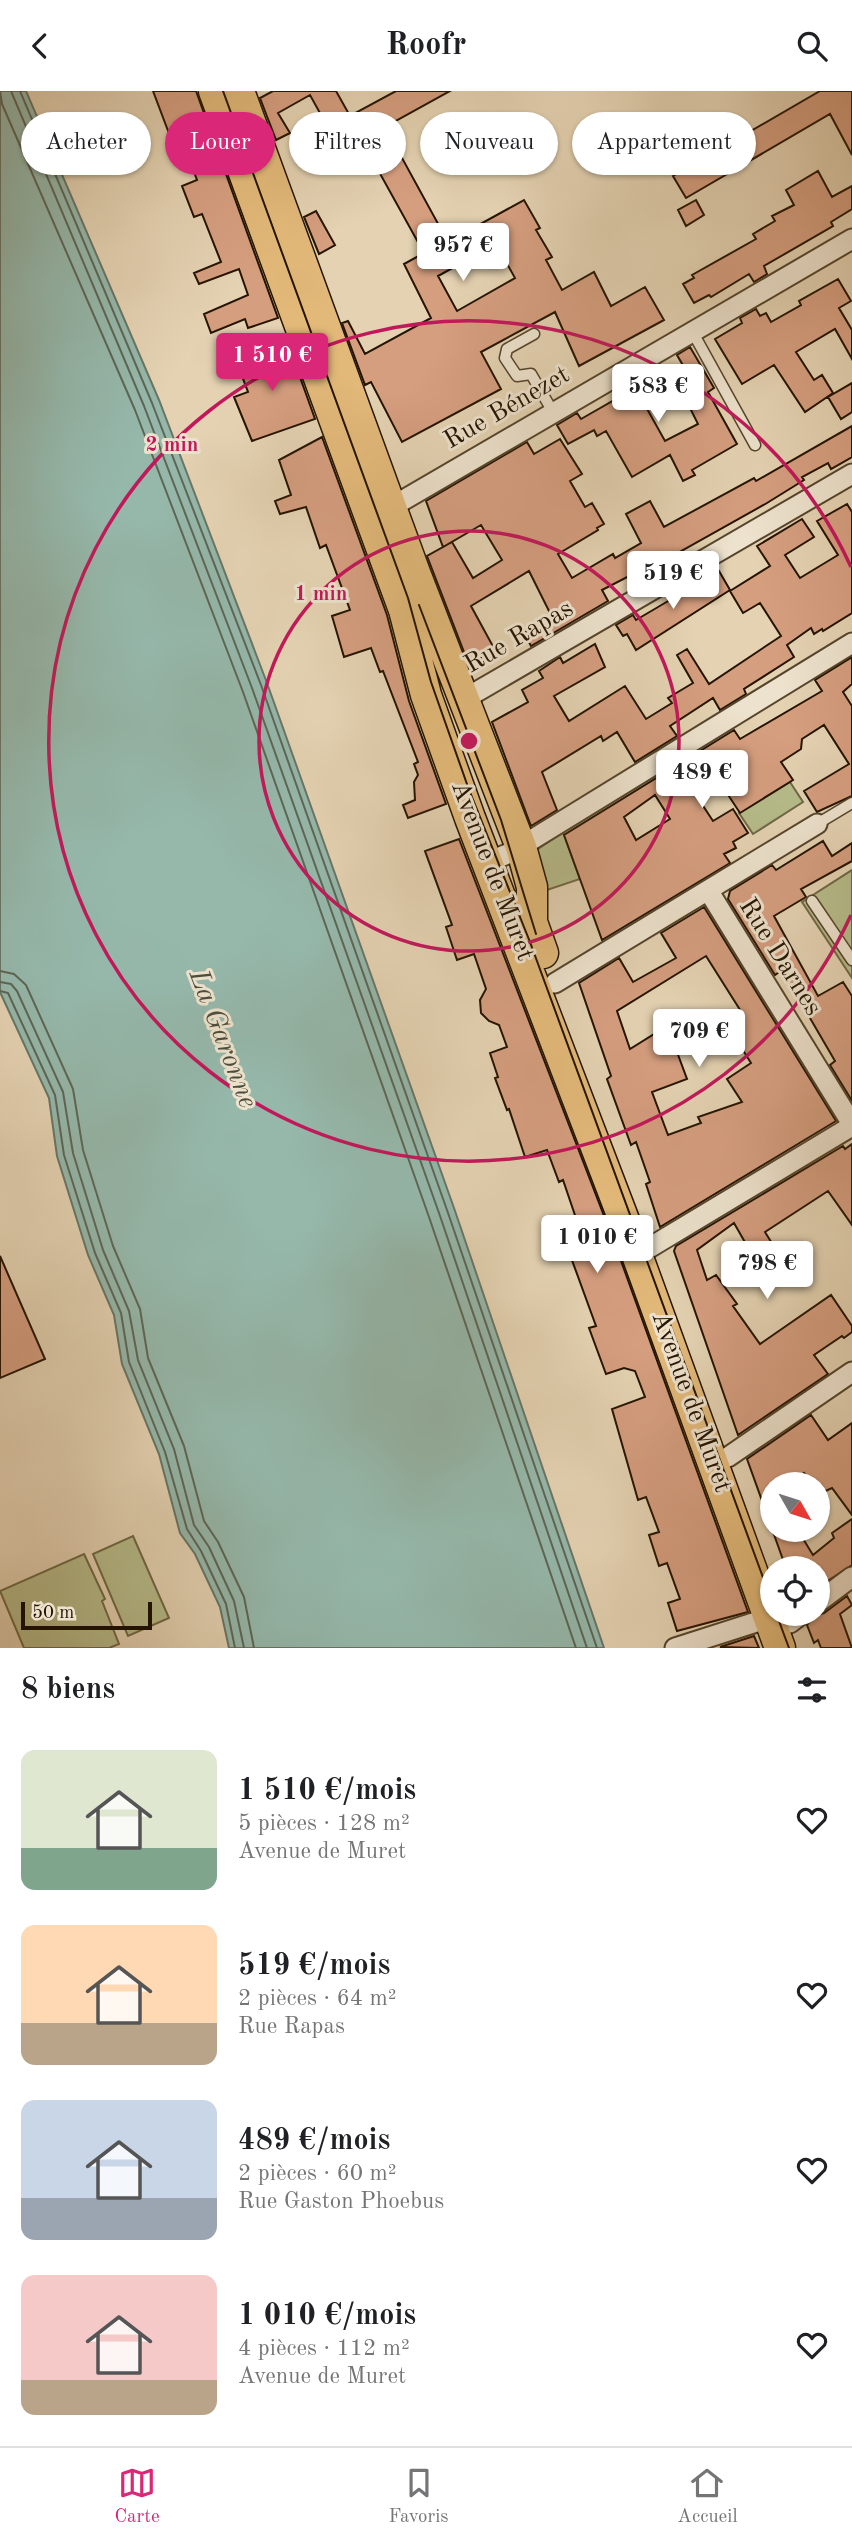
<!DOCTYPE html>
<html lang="fr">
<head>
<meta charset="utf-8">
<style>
  :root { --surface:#fff; --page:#f2f2f2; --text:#202124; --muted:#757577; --line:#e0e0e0; --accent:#db2777 }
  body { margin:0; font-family:"Old Standard TT",serif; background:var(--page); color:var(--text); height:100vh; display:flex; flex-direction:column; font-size:26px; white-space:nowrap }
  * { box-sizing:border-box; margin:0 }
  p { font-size:23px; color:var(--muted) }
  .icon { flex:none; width:38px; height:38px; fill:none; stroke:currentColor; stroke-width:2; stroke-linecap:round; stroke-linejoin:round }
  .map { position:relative; height:1557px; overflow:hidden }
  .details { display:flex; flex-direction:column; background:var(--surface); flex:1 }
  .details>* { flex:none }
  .top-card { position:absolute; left:21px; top:21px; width:810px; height:63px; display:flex; gap:14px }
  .needle { width:46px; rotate:129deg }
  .buttons { position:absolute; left:760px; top:1381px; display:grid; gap:14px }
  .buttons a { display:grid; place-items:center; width:70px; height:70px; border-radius:50%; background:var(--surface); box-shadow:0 2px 5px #0004; font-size:35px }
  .scale { position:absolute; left:21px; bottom:18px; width:131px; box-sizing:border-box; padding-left:7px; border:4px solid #251400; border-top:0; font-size:19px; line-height:24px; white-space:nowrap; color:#251400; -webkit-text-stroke:5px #ede2cd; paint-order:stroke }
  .price { position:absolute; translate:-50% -60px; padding:0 16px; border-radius:7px; background:#fff; color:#222; font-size:23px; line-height:46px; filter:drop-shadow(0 2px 4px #0008) }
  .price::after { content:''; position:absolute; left:50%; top:42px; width:21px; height:16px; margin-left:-10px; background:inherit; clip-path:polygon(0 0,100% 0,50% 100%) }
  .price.active { background:var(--accent); color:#fff }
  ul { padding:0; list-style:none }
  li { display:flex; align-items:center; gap:21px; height:175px; padding:0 21px }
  li span { display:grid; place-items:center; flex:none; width:196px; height:140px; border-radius:14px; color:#555 }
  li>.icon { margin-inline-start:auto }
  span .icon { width:84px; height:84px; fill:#fffc; stroke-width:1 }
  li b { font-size:30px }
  h2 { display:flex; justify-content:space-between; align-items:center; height:84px; padding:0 21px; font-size:30px }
  .pill { padding:0 24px; border-radius:32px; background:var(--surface); box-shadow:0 2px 5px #0004; font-size:24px; line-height:63px }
  .pill.active { background:var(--accent); color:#fff }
  header { display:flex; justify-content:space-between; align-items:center; height:91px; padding:0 21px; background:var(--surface); font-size:32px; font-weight:800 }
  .dock { display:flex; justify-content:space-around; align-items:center; height:98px; border-top:2px solid var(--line); background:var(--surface); font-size:19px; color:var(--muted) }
  .dock a { display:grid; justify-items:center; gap:4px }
  .dock .active { color:var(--accent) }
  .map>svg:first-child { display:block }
  .green { fill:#b6bb8a; stroke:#6e6845; stroke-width:2 }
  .water { fill:#95b8ab; stroke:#687667; stroke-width:2 }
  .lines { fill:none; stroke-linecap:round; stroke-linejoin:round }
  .shore { stroke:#5d6656; stroke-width:2 }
  .building { fill:#d59e7f; stroke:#251400; stroke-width:2; fill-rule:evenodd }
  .service-casing { stroke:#55442c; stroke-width:13 }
  .minor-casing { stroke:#55442c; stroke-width:23 }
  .primary-casing { stroke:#251400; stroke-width:33 }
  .service { stroke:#ede2cd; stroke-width:10 }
  .minor { stroke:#ede2cd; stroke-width:19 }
  .primary { stroke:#e2b979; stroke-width:30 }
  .tram { stroke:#251400; stroke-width:2 }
  .ring { fill:none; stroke:#c2185b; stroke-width:3.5 }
  .labels { text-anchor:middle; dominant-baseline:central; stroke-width:6; stroke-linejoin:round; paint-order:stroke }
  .street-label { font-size:26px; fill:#251400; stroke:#ede2cd }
  .water-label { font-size:28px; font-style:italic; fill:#4c4d3c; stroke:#ede2cd }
  .centre { fill:#c2185b; stroke:#ede2cd; stroke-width:3.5 }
  .ring-label { font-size:21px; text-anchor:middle; font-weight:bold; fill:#c2185b; stroke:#ede2cd; stroke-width:6; stroke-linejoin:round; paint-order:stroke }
</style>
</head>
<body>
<header><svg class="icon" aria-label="back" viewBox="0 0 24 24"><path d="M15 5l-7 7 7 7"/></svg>Roofr<svg class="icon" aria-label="search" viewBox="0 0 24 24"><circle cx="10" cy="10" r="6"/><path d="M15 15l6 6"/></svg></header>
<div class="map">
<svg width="852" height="1557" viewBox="0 0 852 1557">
  <rect width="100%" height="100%" fill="#e4d2b2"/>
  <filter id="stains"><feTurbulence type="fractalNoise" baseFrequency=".00286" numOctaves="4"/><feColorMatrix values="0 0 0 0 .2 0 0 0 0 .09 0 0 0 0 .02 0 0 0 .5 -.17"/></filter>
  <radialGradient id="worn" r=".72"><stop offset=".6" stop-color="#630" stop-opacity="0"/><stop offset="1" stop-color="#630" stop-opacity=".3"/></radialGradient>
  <!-- green -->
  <path class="green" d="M790,691L803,711L753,743L739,722Z
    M563,741L580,788L544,800L532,762Z
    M852,779V887L802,811Z
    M133,1445L169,1527L128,1545L93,1463Z
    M84,1463L105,1508L102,1510L119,1553L109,1557H24L0,1500Z"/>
  <!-- water -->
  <path class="water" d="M0,0H26L159,309L267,592L454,1117L604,1557H229L220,1516L195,1463L180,1442L159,1363L122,1273L114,1224L88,1164L57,1065L49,1007L0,901Z"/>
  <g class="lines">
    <!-- shore -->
    <path class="shore" d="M0,0L2,13L135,319L243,601L429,1126L576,1557
      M11,0L144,315L252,597L439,1122L587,1557
      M20,0L152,312L261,594L447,1119L597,1557
      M0,880L14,883L26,894L73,998L83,1059L113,1155L140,1218L148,1267L184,1355L204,1430L218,1451L244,1506L254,1557
      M0,891L11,893L17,900L63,1001L73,1062L103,1159L129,1220L138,1269L174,1358L194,1434L209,1456L234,1510L244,1557
      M0,900L8,902L55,1004L64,1064L95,1162L121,1222L129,1271L165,1361L187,1438L201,1460L226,1513L235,1557"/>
  </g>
  <!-- building -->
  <path class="building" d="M153,0H196L278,227L248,237L245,228L211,242L204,223L248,204L239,178L199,193L194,182L221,171L202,123L194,126L182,95L197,89L182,49L173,53Z
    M273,0H336L350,25L396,0H450L385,36L448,151L524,109L540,137L536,139L552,166L546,169L562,199L594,181L611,215L645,196L664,229L579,275L555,221L481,261L501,298L402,351L371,291L365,294L342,232L348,230L365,263L431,227L404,173L424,162L362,50L341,60L310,4L278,22L290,42L276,49L260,7ZM496,153L515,187L457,220L438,185Z
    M820,0H852V64L830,23L686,107L673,85Z
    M818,80L832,106L852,95V118L831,131L833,135L764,175L767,183L754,191L749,183L711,206L709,204L694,212L683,193L694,187L692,184L756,148L753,143L775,130L772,125L794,114L786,99Z
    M696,109L704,124L686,135L678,119Z
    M316,120L335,154L319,163L304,126Z
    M838,188L851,210L839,217L852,239V268L835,238L796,261L814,289L822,284L833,302L805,321L774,274L742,293L715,248L742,232L740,227L756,218L760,225L766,222L771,231L801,214L799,210Z
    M287,250L315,328L252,350L234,306L248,301L236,269Z
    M690,256L714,297L708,301L737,353L692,379L695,384L683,390L670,364L632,386L606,340L597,345L594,339L568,353L557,334L577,322L581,328L635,297L632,290L652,279L667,304L646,316L665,350L698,333L680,297L692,290L677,264Z
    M852,292V321L841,328L828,306Z
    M852,335V366L831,378L828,372L802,386L804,389L767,412L678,462L681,468L652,485L649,479L634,488L631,484L602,499L608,510L531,555L524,542L552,526L529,480L471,515L495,559L469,574L427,465L452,451L473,487L502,469L481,434L443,456L426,410L527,351L534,363L560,348L582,383L570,390L585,416L592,412L604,433L597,437L598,439L558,463L572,487L613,463L615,467L641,452L626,423L650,410L664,436L754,387L756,390Z
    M322,346L387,524L409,610L446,713L408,727L403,714L415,709L414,691L418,684L414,673L418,671L383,580L380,581L371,557L344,566L332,525L350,519L326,454L320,457L306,416L280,423L275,410L291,404L279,369Z
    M847,413L852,421V522L823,540L822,538L814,543L811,537L787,554L794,566L744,598L746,603L720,619L713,607L670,635L677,645L635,671L617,641L603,650L601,645L542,681L557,719L531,735L492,631L528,611L522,599L543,587L539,580L560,566L563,572L595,553L605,576L554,605L569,630L625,595L646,628L672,612L668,607L693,592L677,564L687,558L709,593L781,545L760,512L743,522L730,500L770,475L757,455L802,428L814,446L785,464L800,487L838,464L817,430Z
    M719,480L730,499L636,559L627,543L623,545L616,534L633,524L636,529Z
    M852,566V593L843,601L852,615V705L817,721L804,700L849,673L824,634L802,648L801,658L781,671L793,689L740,722L713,681L694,693L696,704L713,730L733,718L748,742L733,751L736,757L724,763L730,772L602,849L564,744L734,639L740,648L822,600L815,589ZM655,704L670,728L636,749L624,726Z
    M459,748L616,1156L748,1521L677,1540L668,1512L680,1508L667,1472L659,1475L649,1444L659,1441L646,1406L638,1409L612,1318L645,1306L635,1280L624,1277L606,1283L589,1237L596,1235L569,1161L574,1159L567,1140L579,1136L563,1089L559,1091L547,1059L525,1066L509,1018L507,1019L495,987L498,986L490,962L507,956L499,934L489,930L481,922L480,909L486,898L474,863L457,869L446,836L452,834L425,760Z
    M823,750L832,765L852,752V770L801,798L806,806L774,825L818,905L843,891L852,905V1010L830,974L835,970L782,879L775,884L728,808L730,800L772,774L776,779Z
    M704,816L836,1030L660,1136L646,1093L650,1091L636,1051L631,1054L607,988L611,985L579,892L619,867L633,891L676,867L661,842ZM706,865L742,922L726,932L751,972L727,988L742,1011L698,1026L701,1032L668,1044L652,1001L687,988L677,961L714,940L705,926L698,931L691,920L630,958L617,920Z
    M852,1053V1134L828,1100L765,1141L773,1154L754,1167L734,1132L697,1159L707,1189L716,1184L737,1213L733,1215L760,1253L831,1204L852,1235V1241L844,1247L842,1245L814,1264L828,1283L738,1344L674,1160L676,1155L843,1055L845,1058Z
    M795,1159L803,1176L787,1186L778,1171Z
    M0,1165L45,1268L0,1287Z
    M811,1324L828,1349L852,1332V1424L832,1397L819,1403L817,1393H812L804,1382L790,1393H772L770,1432L747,1368Z
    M852,1428V1474L817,1497V1477H786L772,1438H797L813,1464L834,1447L832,1442Z
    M847,1505L852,1514L840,1523L852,1557H821L818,1549L814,1552L807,1534L815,1524L824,1522Z
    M754,1545L759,1557L720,1556Z"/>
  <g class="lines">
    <defs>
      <path id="service" d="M692,240L755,354
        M534,243L507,258L505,267L517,285L531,283L553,321
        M817,733L852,712
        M812,810L852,869"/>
      <path id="minor" d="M383,421L852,148
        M466,607L852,383
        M488,771L512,761L852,552
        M708,799L852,1033
        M555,892L817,733
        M649,1157L852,1035
        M728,1366L852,1281
        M817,1512L852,1486
        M790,1532L803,1522
        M675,1557L769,1527"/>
      <path id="primary" d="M214,0L404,519L426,604L470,727L632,1150L780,1557
        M239,0L415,482L521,756L532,796V831L543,862"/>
    </defs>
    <!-- service casing -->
    <use href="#service" class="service-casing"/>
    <!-- minor casing -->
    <use href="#minor" class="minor-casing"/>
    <!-- primary casing -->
    <use href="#primary" class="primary-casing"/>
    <!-- service -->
    <use href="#service" class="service"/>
    <!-- minor -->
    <use href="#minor" class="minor"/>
    <!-- primary -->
    <use href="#primary" class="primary"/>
    <!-- tram -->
    <path class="tram" d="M223,0L408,507L431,591L468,696L530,851L772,1511
      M419,514L501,729L536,843
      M776,1522L789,1557"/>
  </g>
  <!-- distance rings -->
  <g class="ring">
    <circle cx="469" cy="650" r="210"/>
    <path d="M851 824A420 420 0 1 1 851 476"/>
  </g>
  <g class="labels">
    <!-- street labels -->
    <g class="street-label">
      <text transform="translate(507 317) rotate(-30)">Rue Bénezet</text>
      <text transform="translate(519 546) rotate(-30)">Rue Rapas</text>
      <text transform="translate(492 780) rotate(69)">Avenue de Muret</text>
      <text transform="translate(780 866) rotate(58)">Rue Darnes</text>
      <text transform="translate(691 1311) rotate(70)">Avenue de Muret</text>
    </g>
    <!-- water labels -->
    <g class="water-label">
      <text transform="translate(222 948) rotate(69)">La Garonne</text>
    </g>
  </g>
  <circle cx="469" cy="650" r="10" class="centre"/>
  <g class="ring-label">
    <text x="172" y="360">2 min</text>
    <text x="321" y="509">1 min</text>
  </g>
  <rect width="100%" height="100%" filter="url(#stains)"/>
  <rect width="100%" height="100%" fill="url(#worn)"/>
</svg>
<div class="buttons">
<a><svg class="needle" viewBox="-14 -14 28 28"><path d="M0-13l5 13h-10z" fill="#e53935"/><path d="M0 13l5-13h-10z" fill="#757577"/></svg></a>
<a><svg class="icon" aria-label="locate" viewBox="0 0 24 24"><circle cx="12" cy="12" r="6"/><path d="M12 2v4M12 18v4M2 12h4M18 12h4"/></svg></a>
</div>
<div class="scale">50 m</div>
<b class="price" style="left:463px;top:192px">957 €</b>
<b class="price active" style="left:272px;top:302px">1 510 €</b>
<b class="price" style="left:658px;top:333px">583 €</b>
<b class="price" style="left:673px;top:520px">519 €</b>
<b class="price" style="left:702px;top:719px">489 €</b>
<b class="price" style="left:699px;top:978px">709 €</b>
<b class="price" style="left:597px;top:1184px">1 010 €</b>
<b class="price" style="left:767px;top:1210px">798 €</b>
<div class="top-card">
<a class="pill">Acheter</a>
<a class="pill active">Louer</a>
<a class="pill">Filtres</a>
<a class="pill">Nouveau</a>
<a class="pill">Appartement</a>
</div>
</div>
<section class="details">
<h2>8 biens<svg class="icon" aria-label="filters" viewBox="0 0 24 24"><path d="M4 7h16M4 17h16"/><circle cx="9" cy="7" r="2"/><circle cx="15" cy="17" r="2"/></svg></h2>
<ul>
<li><span style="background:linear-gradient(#dfe7d0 70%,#7fa58c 0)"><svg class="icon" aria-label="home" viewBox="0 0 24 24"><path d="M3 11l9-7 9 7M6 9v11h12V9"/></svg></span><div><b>1 510 €/mois</b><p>5 pièces · 128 m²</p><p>Avenue de Muret</p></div><svg class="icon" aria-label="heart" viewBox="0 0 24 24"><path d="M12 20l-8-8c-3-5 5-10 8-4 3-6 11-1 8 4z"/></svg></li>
<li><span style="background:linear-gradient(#ffd9b3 70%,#b9a48a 0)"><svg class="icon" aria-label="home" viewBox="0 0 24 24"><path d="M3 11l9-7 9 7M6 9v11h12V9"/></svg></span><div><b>519 €/mois</b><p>2 pièces · 64 m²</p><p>Rue Rapas</p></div><svg class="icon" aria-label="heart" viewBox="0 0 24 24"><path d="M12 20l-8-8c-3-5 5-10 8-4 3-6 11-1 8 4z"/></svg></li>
<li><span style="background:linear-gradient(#c9d6e8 70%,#9aa5b1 0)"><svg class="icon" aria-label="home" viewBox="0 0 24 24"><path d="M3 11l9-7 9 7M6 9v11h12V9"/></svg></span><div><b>489 €/mois</b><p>2 pièces · 60 m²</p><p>Rue Gaston Phoebus</p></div><svg class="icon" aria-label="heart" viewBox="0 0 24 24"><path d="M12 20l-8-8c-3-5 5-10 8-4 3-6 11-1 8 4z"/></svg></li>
<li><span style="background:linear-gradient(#f6c9c9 75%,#b9a48a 0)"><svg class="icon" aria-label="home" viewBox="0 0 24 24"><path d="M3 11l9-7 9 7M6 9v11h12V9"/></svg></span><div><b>1 010 €/mois</b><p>4 pièces · 112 m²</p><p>Avenue de Muret</p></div><svg class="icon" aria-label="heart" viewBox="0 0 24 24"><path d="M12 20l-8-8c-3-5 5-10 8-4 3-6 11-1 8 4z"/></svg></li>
</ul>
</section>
<nav class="dock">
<a class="active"><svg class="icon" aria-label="map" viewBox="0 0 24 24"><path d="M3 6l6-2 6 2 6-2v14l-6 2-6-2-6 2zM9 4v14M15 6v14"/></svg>Carte</a>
<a><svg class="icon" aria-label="saved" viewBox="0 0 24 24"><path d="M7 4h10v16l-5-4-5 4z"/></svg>Favoris</a>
<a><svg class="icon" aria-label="home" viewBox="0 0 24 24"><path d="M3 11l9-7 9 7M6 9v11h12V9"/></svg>Accueil</a>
</nav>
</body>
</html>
